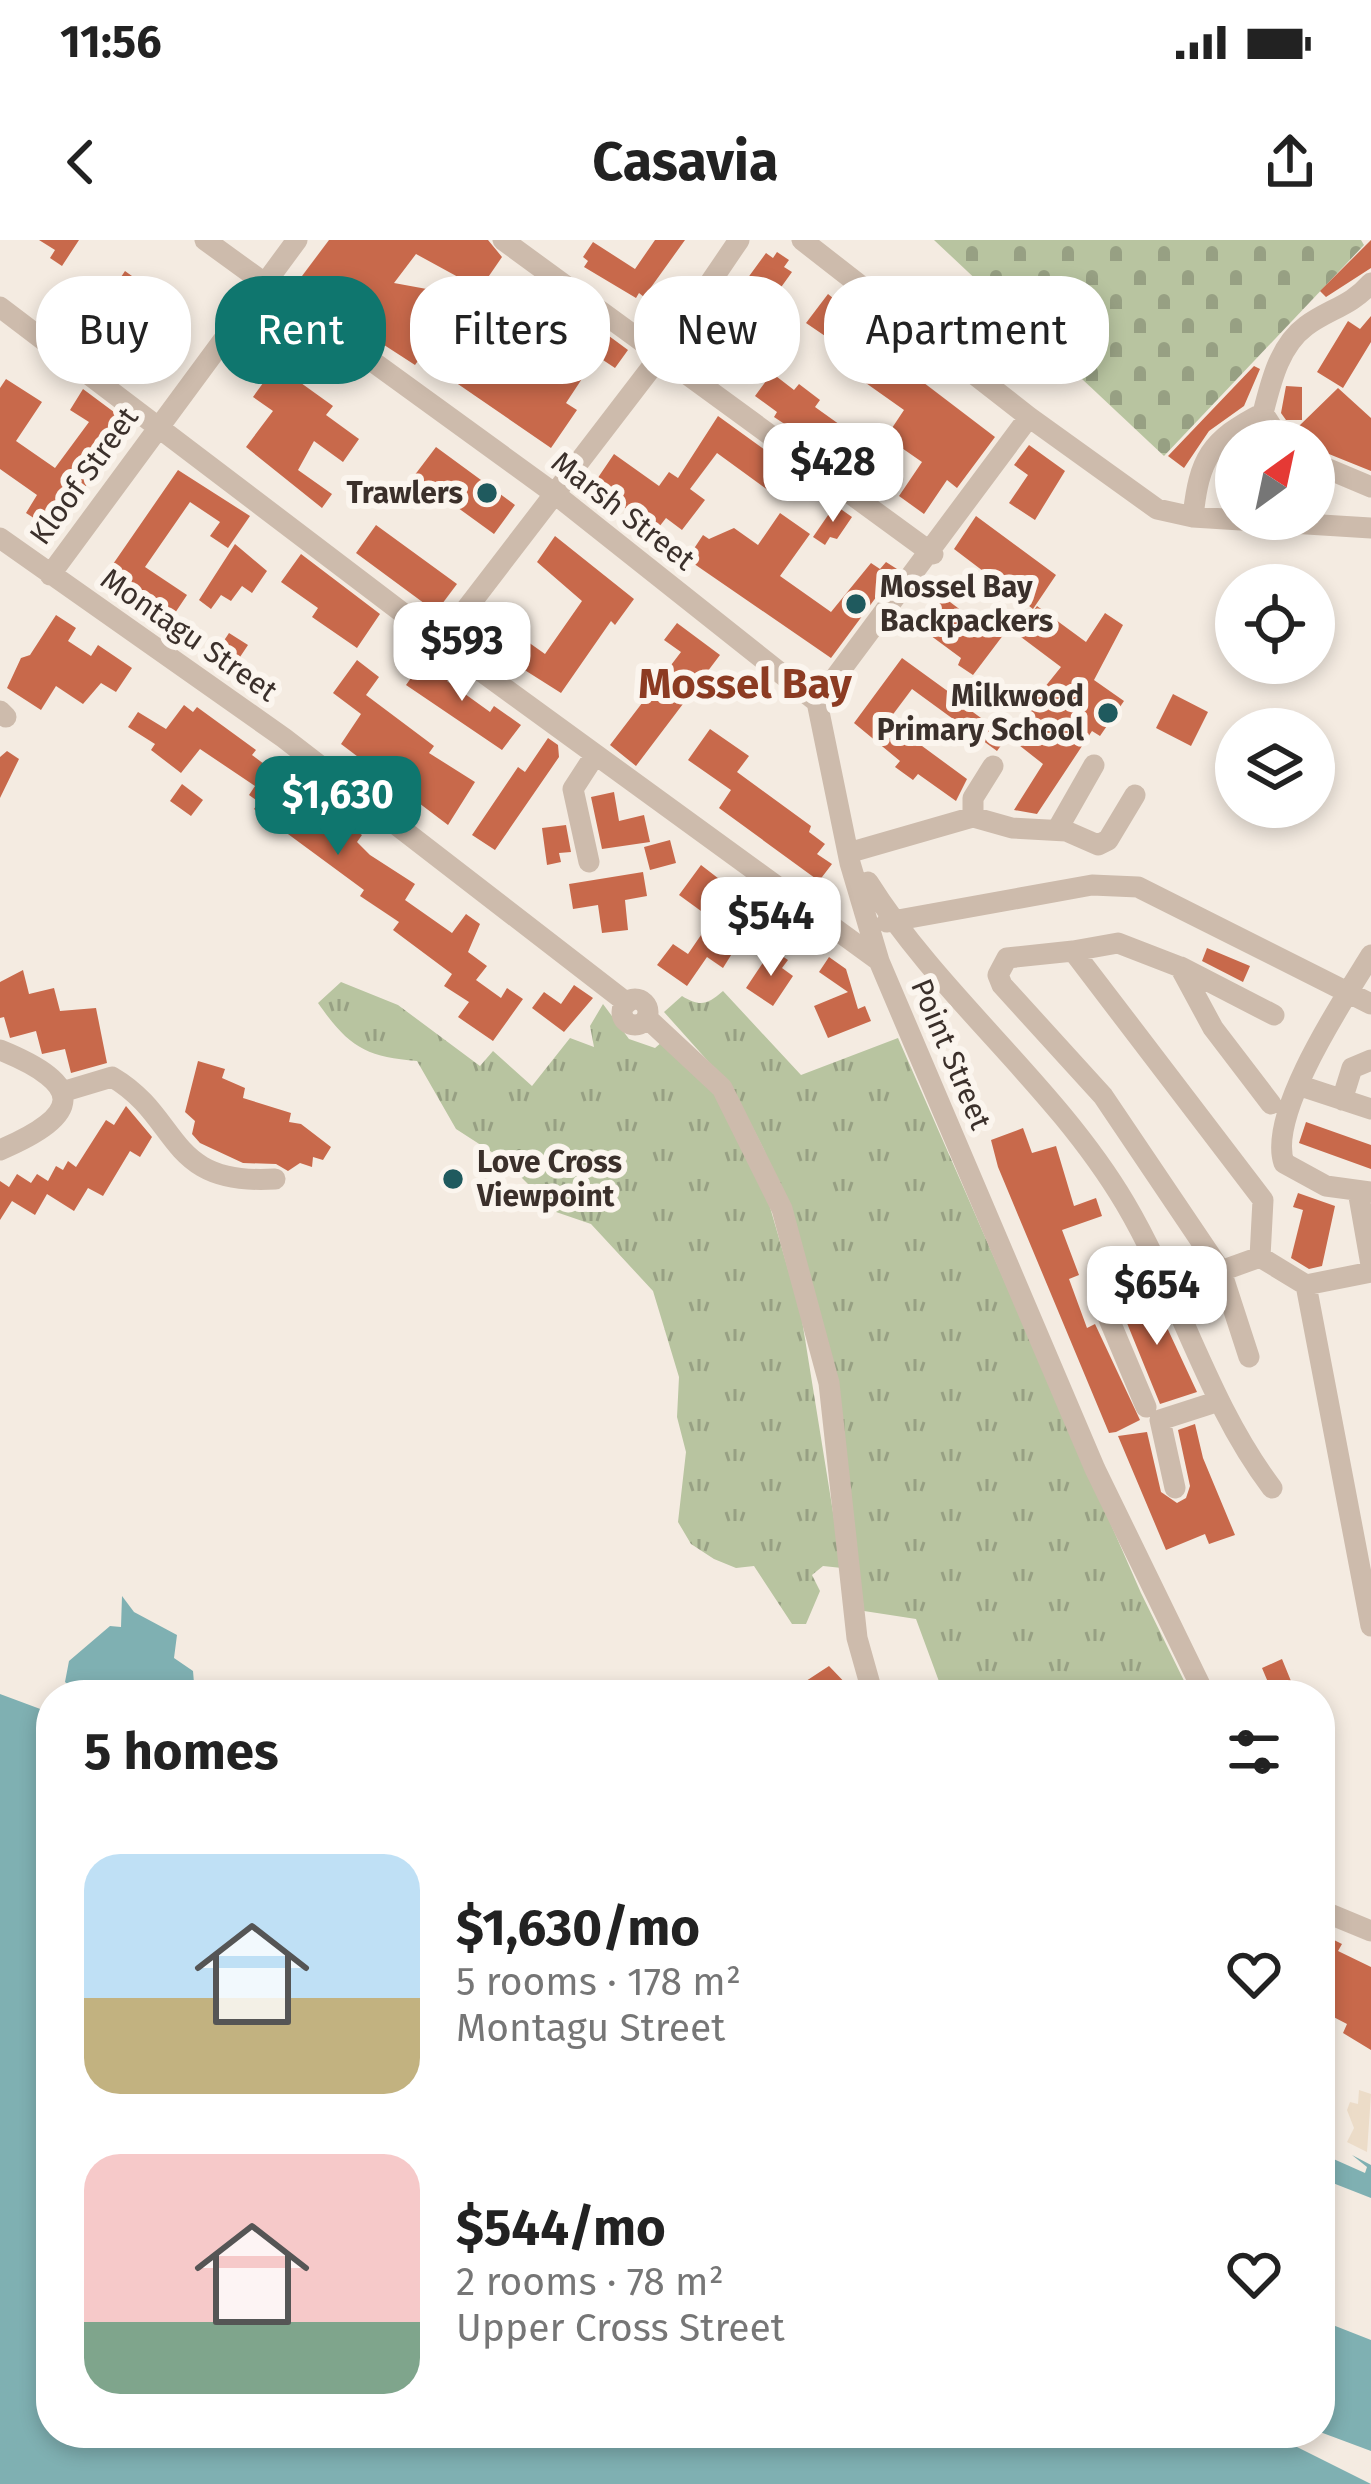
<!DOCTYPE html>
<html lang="en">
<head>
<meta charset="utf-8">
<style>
  :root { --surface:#fff; --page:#f6f6f6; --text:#222; --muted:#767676; --accent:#0f766e }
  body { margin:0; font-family:"Fira Sans",sans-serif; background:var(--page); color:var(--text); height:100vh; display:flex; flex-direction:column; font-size:45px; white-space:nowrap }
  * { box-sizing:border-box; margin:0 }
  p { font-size:39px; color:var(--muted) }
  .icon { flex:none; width:66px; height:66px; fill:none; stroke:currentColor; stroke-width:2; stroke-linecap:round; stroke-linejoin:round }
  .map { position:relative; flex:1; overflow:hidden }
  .sheet { position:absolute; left:36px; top:1440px; width:1299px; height:768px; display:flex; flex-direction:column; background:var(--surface); border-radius:48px; box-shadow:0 6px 18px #0003 }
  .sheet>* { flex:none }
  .top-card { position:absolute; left:36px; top:36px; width:1299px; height:108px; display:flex; gap:24px }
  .needle { width:78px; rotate:33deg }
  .buttons { position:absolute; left:1215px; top:180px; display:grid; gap:24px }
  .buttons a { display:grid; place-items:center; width:120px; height:120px; border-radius:50%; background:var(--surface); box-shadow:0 6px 18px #0003; font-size:60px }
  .price { position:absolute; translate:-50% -102px; padding:0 27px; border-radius:24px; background:#fff; color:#222; font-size:39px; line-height:78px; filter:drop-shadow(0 3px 6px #0008) }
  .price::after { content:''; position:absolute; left:50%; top:72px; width:36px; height:27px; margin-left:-18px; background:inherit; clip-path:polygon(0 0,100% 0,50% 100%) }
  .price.on { background:var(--accent); color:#fff }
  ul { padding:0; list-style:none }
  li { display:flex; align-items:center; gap:36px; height:300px; padding:0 48px }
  li span { display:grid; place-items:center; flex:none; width:336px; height:240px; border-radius:36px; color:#555 }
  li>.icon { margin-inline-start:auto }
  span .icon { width:144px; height:144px; fill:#fffc; stroke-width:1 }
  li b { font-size:51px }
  h2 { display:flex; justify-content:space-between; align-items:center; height:144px; padding:0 48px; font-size:51px }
  .chip { padding:0 42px; border-radius:48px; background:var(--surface); box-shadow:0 6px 18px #0003; font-size:42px; line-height:108px }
  .chip.on { background:var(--accent); color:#fff }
  .status { display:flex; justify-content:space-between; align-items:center; height:84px; padding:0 60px; background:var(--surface); direction:ltr }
  .status svg { height:33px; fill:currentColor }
  header { display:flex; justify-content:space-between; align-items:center; height:156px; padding:0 48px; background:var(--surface); font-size:54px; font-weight:700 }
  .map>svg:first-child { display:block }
  .grass { fill:url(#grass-tufts) }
  .cemetery { fill:url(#cemetery-stones) }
  .plaza { fill:#ecdcc8 }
  .water { fill:#7fb0b2 }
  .building { fill:#c8694b }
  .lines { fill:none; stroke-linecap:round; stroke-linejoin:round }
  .minor { stroke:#cdbbac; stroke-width:21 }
  .poi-dot { fill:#1f5a5e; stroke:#fbf5ee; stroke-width:4.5 }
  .labels { text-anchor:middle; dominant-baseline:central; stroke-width:12; stroke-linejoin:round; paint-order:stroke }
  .street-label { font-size:30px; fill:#3b302b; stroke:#fbf5ee }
  .poi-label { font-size:30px; font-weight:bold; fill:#3b302b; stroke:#fbf5ee; text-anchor:end }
  .district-label { font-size:42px; font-weight:bold; fill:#8c3b22; stroke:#fbf5ee }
</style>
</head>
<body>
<div class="status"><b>11:56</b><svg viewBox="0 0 49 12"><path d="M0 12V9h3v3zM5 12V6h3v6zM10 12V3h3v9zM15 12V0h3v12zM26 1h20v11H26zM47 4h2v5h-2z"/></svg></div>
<header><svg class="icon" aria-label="back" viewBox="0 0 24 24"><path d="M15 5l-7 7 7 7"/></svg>Casavia<svg class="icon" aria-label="share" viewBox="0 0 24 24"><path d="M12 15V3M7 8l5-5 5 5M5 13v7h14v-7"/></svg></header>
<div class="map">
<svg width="1371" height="2244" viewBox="0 0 1371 2244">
  <defs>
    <pattern id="grass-tufts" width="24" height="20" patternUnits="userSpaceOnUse" patternTransform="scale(3)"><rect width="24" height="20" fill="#b8c4a0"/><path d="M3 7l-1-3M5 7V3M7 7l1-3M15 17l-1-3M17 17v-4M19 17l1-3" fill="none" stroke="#97a083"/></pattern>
    <pattern id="cemetery-stones" width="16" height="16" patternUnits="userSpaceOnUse" patternTransform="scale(3)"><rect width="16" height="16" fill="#b8c4a0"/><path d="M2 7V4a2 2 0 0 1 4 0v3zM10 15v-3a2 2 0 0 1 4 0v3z" fill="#97a083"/></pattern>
  </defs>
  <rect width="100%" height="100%" fill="#f4ebe1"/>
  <!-- grass -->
  <path class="grass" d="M341,742L398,765L480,826L493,811L532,846L570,798L594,807L590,786L603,764L629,799L655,808L662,802L720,852L763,943L801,1074L842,1328L823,1326L812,1335L820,1351L806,1384H792L754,1326L736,1328L714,1319L691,1304L678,1282L686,1212L677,1177L679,1137L653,1051L591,984L556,972L504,920L456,889L417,821C365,817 348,806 318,763Z
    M723,751L801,835L898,798L1141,1353L1191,1455H944L916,1379L864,1371L835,1136L764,910L733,849L664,772L682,756C700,767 707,765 723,751Z"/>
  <!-- cemetery -->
  <path class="cemetery" d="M934,0H1361L1364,5L1164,216Z"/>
  <!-- plaza -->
  <path class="plaza" d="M1359,1850L1371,1854L1367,1912L1347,1902L1354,1888L1347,1870L1350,1862L1358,1864Z"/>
  <!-- water -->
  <path class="water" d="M122,1356L134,1372L177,1395L174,1418L193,1431L195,1455H81L65,1442L69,1421L110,1386L121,1387Z
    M0,1454L51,1473V2193H1281L1283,2200L1371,2244H0Z
    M1320,1913L1365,1933L1367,1927L1352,1915L1371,1925V1958L1320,1938Z
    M1320,2080L1371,2100V2211L1320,2192Z"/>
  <!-- building -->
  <path class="building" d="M39,0H79L62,26L50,18L55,10Z
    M329,0H488L502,17L480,49L416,14L394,43L443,52L440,57L447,62L439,82L508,129L552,54L628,110L615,128L597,116L566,163L577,170L551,208L420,118L415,125L361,90L299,40Z
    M655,0H685L644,57L639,53L636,58L584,27L588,21L583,17L593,2L635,29Z
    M1371,0V28L1326,57L1320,51Z
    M777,12L789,20L784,27L792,32L736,110L746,117L735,131L725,124L720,132L693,113L766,13L773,18Z
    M125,31L175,67L151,103L101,67Z
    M828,54L875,92L869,101L995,197L957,248L947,240L924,274L899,256L922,222L886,197L904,170L863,141L872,128L806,83Z
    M1371,76V102L1343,148L1317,132L1348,81L1360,89Z
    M276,125L333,166L326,175L359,199L343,222L314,201L298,230L332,254L322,268L246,207L273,171L253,157Z
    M1254,126L1260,129L1244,166L1209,191L1184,228L1168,216Z
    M772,133L794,150L799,144L820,160L815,167L843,187L825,211L774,177L777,172L755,156Z
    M6,139L42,162L16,201L55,228L89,182L70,170L83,149L130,184L54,291L26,273L37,255L0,229V148Z
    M1286,146L1302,147V180H1286L1281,173Z
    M1338,148L1371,178V231L1314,208V201H1296L1299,186Z
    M718,176L794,231L776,256L717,213L690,249L705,260L682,290L666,278L652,296L632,281L636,276L593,245L614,214L659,246L669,232L678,238Z
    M1029,205L1065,231L1035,280L1009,263L1028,235L1014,225Z
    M436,207L515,265L494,294L414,236Z
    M178,230L250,276L228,308L210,296L220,282L190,262L145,327L187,355L173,376L111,327Z
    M835,265L852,277L837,299L830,297L825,305L813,297Z
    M780,273L810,294L780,336L831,372L871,323L880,329L886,322L897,329L831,418L687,319L703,295L709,299L734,288L758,305Z
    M976,276L1056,335L1033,369L954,309Z
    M376,285L457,344L436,372L356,313Z
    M555,296L634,359L615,385L611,381L561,453L479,401L501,370L527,388L521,397L545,414L582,361L537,322Z
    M235,304L267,331L252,353L242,346L231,361L221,355L211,369L199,360Z
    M301,314L380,374L357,408L312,377L318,368L281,342Z
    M942,356L986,389L990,384L1004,394L973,435L958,425L961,418L919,387Z
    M1037,366L1086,402L1105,373L1123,385L1094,440L1124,461L1100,496L1092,491L1037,574L1014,570L1043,524L1006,495L1061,427L1017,394Z
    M56,375L76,388L68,401L91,416L98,405L132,428L116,452L101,443L83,464L56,446L41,470L7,448L21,418L30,415Z
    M677,383L720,415L636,526L610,505L681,412L664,400Z
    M229,393L248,405L236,423L217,411Z
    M426,417L455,431L447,441L490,472L494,466L521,485L502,510L406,445Z
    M902,418L953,455L959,447L973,457L966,467L1007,497L997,511L912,449L888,481L967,539L956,561L918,534L913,540L895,527L900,521L854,483Z
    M357,420L379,437L366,455L434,506L429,513L475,542L448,585L341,504L361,474L333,453Z
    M1173,454L1208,472L1191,506L1156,488Z
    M184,465L193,472L197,467L256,510L252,515L296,548L292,554L341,589L345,584L362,595L357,602L370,615L415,644L405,660L452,693L466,674L480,684L468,712L487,726L476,740L501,758L507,748L523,759L493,801L458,777L469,762L444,746L452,734L393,690L399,682L360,656L364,650L254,569L259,562L249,555L255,546L200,509L181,533L151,510L155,504L128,487L138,472L166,489Z
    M710,489L749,516L737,532L811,586L809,592L825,604L817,614L832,624L819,641L719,568L731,550L688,520Z
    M548,498L558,505L559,517L495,610L472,595L518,527L525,532Z
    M7,511L19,519L0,558V517Z
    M182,544L203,560L191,576L170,561Z
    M614,552L619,581L644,575L650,602L602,609L591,557Z
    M566,585L571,612L559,613L561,622L547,625L542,588Z
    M670,600L676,623L650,630L644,607Z
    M701,625L745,659L716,700L733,712L723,728L707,717L687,746L657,725L673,704L688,714L712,679L679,655Z
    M643,632L647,656L625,660L628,690L602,693L598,665L573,669L569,644Z
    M1207,708L1250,726L1243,742L1202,721Z
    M772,709L788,720L782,728L793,736L773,766L746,748Z
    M829,717L846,729L858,769L865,766L871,781L828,798L814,766L848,752L819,732Z
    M23,730L29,754L54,748L60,771L96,768L107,823L71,833L65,809L42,814L36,791L10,798L4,777L0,778V742Z
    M574,745L593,758L564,792L532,768L544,752L561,764Z
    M198,821L225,829L222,838L245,848L243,858L291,873L289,882L301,884L331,907L323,920L313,917L312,927L300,923L288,931L276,924L243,923L200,903L192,894L195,881L185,872Z
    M126,866L152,897L140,917L130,911L103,956L88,948L74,971L47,954L35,975L12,961L0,980V941L9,947L17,934L31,943L37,934L48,941L56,926L63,930L68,921L76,927L106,880L114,885Z
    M1306,882L1371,905V929L1299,903Z
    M1023,888L1032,913L1056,906L1074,966L1096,958L1102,976L1062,990L1079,1035L1069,1039L1087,1088L1095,1084L1140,1180L1116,1192L1109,1193L998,927L991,900Z
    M1298,953L1335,966L1322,1026L1309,1029L1291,1018L1303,970L1293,967Z
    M1149,1049L1197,1152L1160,1164L1120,1066L1125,1058Z
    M1195,1184L1203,1218L1235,1295L1209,1304L1205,1294L1166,1310L1118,1196L1147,1192L1161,1252L1177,1263L1186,1258L1190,1246L1178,1190Z
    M1282,1419L1293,1446L1273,1454L1262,1428Z
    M829,1426L851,1449L841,1455H815L806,1441Z
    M1320,1693L1342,1704L1338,1711L1371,1727V1810L1343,1793L1347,1784L1320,1770Z"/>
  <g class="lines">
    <!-- minor -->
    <path class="minor" d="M205,0L555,254L817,462L850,623L879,721L1095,1229L1205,1455
      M503,0L933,314
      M802,0L1029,177L1157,269L1193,277L1371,288
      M0,67L441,402L878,720
      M1281,201L1263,173C1271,142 1279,106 1306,86C1329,69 1351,66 1371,43
      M1314,223L1371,247
      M1193,277C1199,219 1210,200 1263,173
      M0,298L284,498L627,763
      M50,335L297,0
      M441,402L661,115L739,0
      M817,462L1029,177
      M0,471L6,477
      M973,577V558L993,526
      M1057,590L1094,525
      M848,613L973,577L1012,588L1066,591L1098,605L1108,600L1135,555
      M589,622L573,549L595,515
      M868,642C941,758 1055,845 1125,963C1180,1056 1207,1162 1272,1248
      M887,682L1092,645L1138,647L1371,764
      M1073,711L1118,703L1180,727L1213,788L1271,864
      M1371,715C1344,759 1267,874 1284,923L1326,946L1371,952
      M1181,727L1274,775
      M622 772a13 13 0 1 1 26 0a13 13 0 1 1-26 0Z
      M647,778L722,848L782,969L829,1143L857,1398L873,1455
      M0,810C86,845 82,875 0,910
      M1301,846L1371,869
      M62,852L112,837C182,878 165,946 275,939
      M1342,860L1352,828L1371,820
      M1358,951L1371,1025
      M1221,1031L1103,856L1002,745L998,735L1007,718L1073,711L1263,960L1260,1017
      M1371,1032L1306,1045L1371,1386
      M1249,1117L1221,1031L1260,1017L1306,1045
      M1146,1167L1103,1065L1126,1029L1153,1015
      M1175,1248L1160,1180L1219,1161
      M1320,1670L1371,1691"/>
  </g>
  <!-- markers -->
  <g class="poi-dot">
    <circle cx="487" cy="253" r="12"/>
    <circle cx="856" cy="364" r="12"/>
    <circle cx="1108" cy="473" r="12"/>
    <circle cx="453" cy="939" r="12"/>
  </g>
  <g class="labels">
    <!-- street labels -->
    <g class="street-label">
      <text transform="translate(84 236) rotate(-54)">Kloof Street</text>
      <text transform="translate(623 271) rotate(38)">Marsh Street</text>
      <text transform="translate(189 395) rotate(35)">Montagu Street</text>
      <text transform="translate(951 814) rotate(67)">Point Street</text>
    </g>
    <!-- poi labels -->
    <g class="poi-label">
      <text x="463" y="253">Trawlers</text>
      <text x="880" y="347" text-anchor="start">Mossel Bay<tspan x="880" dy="34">Backpackers</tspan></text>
      <text x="1084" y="456">Milkwood<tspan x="1084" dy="34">Primary School</tspan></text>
      <text x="477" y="922" text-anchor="start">Love Cross<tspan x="477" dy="34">Viewpoint</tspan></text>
    </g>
    <!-- district labels -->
    <g class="district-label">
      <text x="745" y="444">Mossel Bay</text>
    </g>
  </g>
</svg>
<div class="buttons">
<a><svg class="needle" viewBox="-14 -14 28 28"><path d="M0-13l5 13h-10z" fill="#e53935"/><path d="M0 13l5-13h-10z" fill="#767676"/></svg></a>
<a><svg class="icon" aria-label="locate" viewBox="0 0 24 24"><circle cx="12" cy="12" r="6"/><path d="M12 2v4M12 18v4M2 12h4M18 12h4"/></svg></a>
<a><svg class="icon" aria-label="layers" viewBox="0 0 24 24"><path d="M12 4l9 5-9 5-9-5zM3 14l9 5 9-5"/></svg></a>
</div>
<b class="price" style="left:833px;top:285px">$428</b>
<b class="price" style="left:462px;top:464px">$593</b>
<b class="price on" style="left:338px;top:618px">$1,630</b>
<b class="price" style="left:771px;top:739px">$544</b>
<b class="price" style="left:1157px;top:1108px">$654</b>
<div class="top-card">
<a class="chip">Buy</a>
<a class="chip on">Rent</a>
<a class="chip">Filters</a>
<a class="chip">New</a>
<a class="chip">Apartment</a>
</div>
<section class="sheet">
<h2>5 homes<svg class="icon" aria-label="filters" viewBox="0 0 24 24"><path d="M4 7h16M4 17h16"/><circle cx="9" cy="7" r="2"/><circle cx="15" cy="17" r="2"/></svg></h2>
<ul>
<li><span style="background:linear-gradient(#bfe0f5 60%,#c2b280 0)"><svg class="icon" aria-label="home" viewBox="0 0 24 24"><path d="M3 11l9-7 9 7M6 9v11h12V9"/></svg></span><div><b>$1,630/mo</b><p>5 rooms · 178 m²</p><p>Montagu Street</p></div><svg class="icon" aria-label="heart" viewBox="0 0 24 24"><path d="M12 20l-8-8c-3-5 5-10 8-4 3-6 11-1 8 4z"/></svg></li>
<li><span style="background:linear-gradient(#f6c9c9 70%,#7fa58c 0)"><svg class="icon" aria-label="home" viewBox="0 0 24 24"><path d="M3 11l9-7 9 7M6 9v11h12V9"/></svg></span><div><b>$544/mo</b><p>2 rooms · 78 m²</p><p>Upper Cross Street</p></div><svg class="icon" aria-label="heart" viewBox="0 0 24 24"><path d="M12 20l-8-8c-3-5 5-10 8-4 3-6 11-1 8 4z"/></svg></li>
</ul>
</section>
</div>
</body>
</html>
